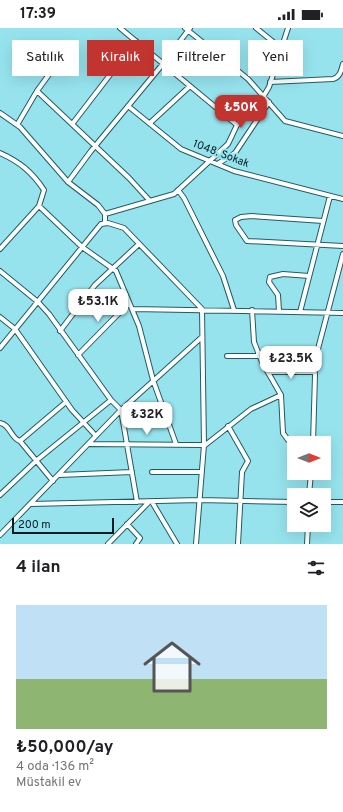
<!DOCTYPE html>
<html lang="tr">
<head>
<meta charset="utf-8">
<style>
  :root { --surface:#fff; --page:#f2f2f2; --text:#202124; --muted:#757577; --line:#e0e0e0; --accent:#c2342f }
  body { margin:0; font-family:Overpass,sans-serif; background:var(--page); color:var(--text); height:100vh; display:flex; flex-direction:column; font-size:15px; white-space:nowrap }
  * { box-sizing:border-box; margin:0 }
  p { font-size:13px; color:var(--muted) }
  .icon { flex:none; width:22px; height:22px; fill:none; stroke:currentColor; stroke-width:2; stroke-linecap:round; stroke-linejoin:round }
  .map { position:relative; height:516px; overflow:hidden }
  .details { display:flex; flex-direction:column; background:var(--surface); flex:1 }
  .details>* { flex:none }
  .top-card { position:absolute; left:12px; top:12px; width:319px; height:36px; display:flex; gap:8px }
  .needle { width:26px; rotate:90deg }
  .fabs { position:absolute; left:287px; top:408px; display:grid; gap:8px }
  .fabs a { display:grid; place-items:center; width:44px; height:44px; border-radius:0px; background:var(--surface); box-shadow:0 4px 16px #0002; font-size:20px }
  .scale { position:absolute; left:12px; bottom:10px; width:102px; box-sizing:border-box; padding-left:4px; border:2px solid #001e22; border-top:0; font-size:11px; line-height:14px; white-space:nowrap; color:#001e22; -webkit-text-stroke:3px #96e3ee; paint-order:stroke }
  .price { position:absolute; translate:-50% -34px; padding:0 9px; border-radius:8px; background:#fff; color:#222; font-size:13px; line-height:26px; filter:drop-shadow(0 1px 2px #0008) }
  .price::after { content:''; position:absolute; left:50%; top:24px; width:12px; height:9px; margin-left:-6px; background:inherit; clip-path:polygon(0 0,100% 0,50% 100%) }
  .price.on { background:var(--accent); color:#fff }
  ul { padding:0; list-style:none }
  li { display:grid; align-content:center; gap:8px; height:212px; padding:0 16px }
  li+li { border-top:1px solid var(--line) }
  li span { display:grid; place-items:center; height:124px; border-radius:0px; color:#555 }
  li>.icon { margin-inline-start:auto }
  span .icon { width:72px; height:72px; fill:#fffc; stroke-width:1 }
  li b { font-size:17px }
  h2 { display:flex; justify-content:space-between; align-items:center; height:48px; padding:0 16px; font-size:17px }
  .chip { padding:0 14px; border-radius:0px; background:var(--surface); box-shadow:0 4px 16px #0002; font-size:14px; line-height:36px }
  .chip.on { background:var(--accent); color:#fff }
  .status { display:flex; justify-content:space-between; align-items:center; height:28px; padding:0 20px; background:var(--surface); direction:ltr }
  .status svg { height:11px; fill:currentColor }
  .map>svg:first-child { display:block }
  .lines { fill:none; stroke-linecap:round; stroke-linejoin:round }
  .minor-casing { stroke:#205c64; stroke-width:6 }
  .minor { stroke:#fff; stroke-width:4 }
  .labels { text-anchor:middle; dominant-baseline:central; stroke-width:4; stroke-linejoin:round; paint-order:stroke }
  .street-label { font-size:11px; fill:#001e22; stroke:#96e3ee }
</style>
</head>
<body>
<div class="status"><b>17:39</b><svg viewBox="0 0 49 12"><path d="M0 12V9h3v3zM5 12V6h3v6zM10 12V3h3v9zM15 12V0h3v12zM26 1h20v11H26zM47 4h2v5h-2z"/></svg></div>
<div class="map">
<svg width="343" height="516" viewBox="0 0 343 516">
  <rect width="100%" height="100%" fill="#96e3ee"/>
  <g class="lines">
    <defs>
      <path id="minor" d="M120,0L237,97
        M185,0L248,51L285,93L343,108
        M256,0L282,21
        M270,54L333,51C340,49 341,43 343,36
        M37,63L129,150L150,173
        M128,78L181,121L234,143L343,171
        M0,85L20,99L68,154L98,177L105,186V195
        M73,95L136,13
        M150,95L190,58
        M17,97L37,63L61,30
        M0,125C20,134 32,144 44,162L39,178L0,221
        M219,135L235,125L269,74
        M68,154L91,123L162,37L190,0
        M178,162L184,170L223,248L234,282
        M39,178L82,219L116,243L139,298L153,352L176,416
        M105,186L174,166L228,116L237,97L263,69L269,59L288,0
        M323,193L252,188L241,189L235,192L236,197L247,213L343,218
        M0,243L38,274L49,286L111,372L121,382L137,474
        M133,281L343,285
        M252,282L254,314L262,334L281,367L283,405L288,412L313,413
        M279,283L278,267L269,254L270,249L283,246L309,248
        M300,284L330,168
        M0,289L15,301L72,382L96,408
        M60,303L95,257L139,216
        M0,320L101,196L108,195L124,200L202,281L204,417L196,516
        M258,326L294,321
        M78,327L129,275
        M227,328H259
        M268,344H314
        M0,395C10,396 11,411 20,413L66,374
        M228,398L248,433L242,444L238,516
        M20,413L53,453
        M313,415L315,347L314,336L343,226
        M89,416L204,417
        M204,418L251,381L281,367
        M152,444H202
        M59,447L132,444
        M0,467L37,432L111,372
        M309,467L311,445
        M152,474L177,516
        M324,474H343
        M30,476L200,472L294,474
        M127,496L140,510L136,516
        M0,507L120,383L202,309
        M108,516L149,474
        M307,516L308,497"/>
    </defs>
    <!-- minor casing -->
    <use href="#minor" class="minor-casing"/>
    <!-- minor -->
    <use href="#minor" class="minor"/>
  </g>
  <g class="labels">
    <!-- street labels -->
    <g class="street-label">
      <text transform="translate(221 126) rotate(21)">1048. Sokak</text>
    </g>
  </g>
</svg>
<div class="fabs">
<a><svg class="needle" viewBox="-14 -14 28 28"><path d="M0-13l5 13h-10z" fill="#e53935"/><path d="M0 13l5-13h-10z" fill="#757577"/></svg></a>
<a><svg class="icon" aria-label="layers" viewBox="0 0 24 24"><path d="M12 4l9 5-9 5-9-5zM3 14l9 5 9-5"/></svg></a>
</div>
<div class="scale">200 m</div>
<b class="price on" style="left:241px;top:101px">₺50K</b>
<b class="price" style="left:98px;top:295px">₺53.1K</b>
<b class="price" style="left:291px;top:352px">₺23.5K</b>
<b class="price" style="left:147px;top:408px">₺32K</b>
<div class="top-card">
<a class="chip">Satılık</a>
<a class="chip on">Kiralık</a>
<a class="chip">Filtreler</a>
<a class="chip">Yeni</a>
</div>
</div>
<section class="details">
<h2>4 ilan<svg class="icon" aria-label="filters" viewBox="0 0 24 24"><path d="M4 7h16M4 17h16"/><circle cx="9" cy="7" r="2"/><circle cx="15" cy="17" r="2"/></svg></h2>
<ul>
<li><span style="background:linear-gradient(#bfe0f5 60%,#8fb573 0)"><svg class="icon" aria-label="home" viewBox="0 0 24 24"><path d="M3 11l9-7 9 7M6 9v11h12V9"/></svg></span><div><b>₺50,000/ay</b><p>4 oda · 136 m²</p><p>Müstakil ev</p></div></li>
</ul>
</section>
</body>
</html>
